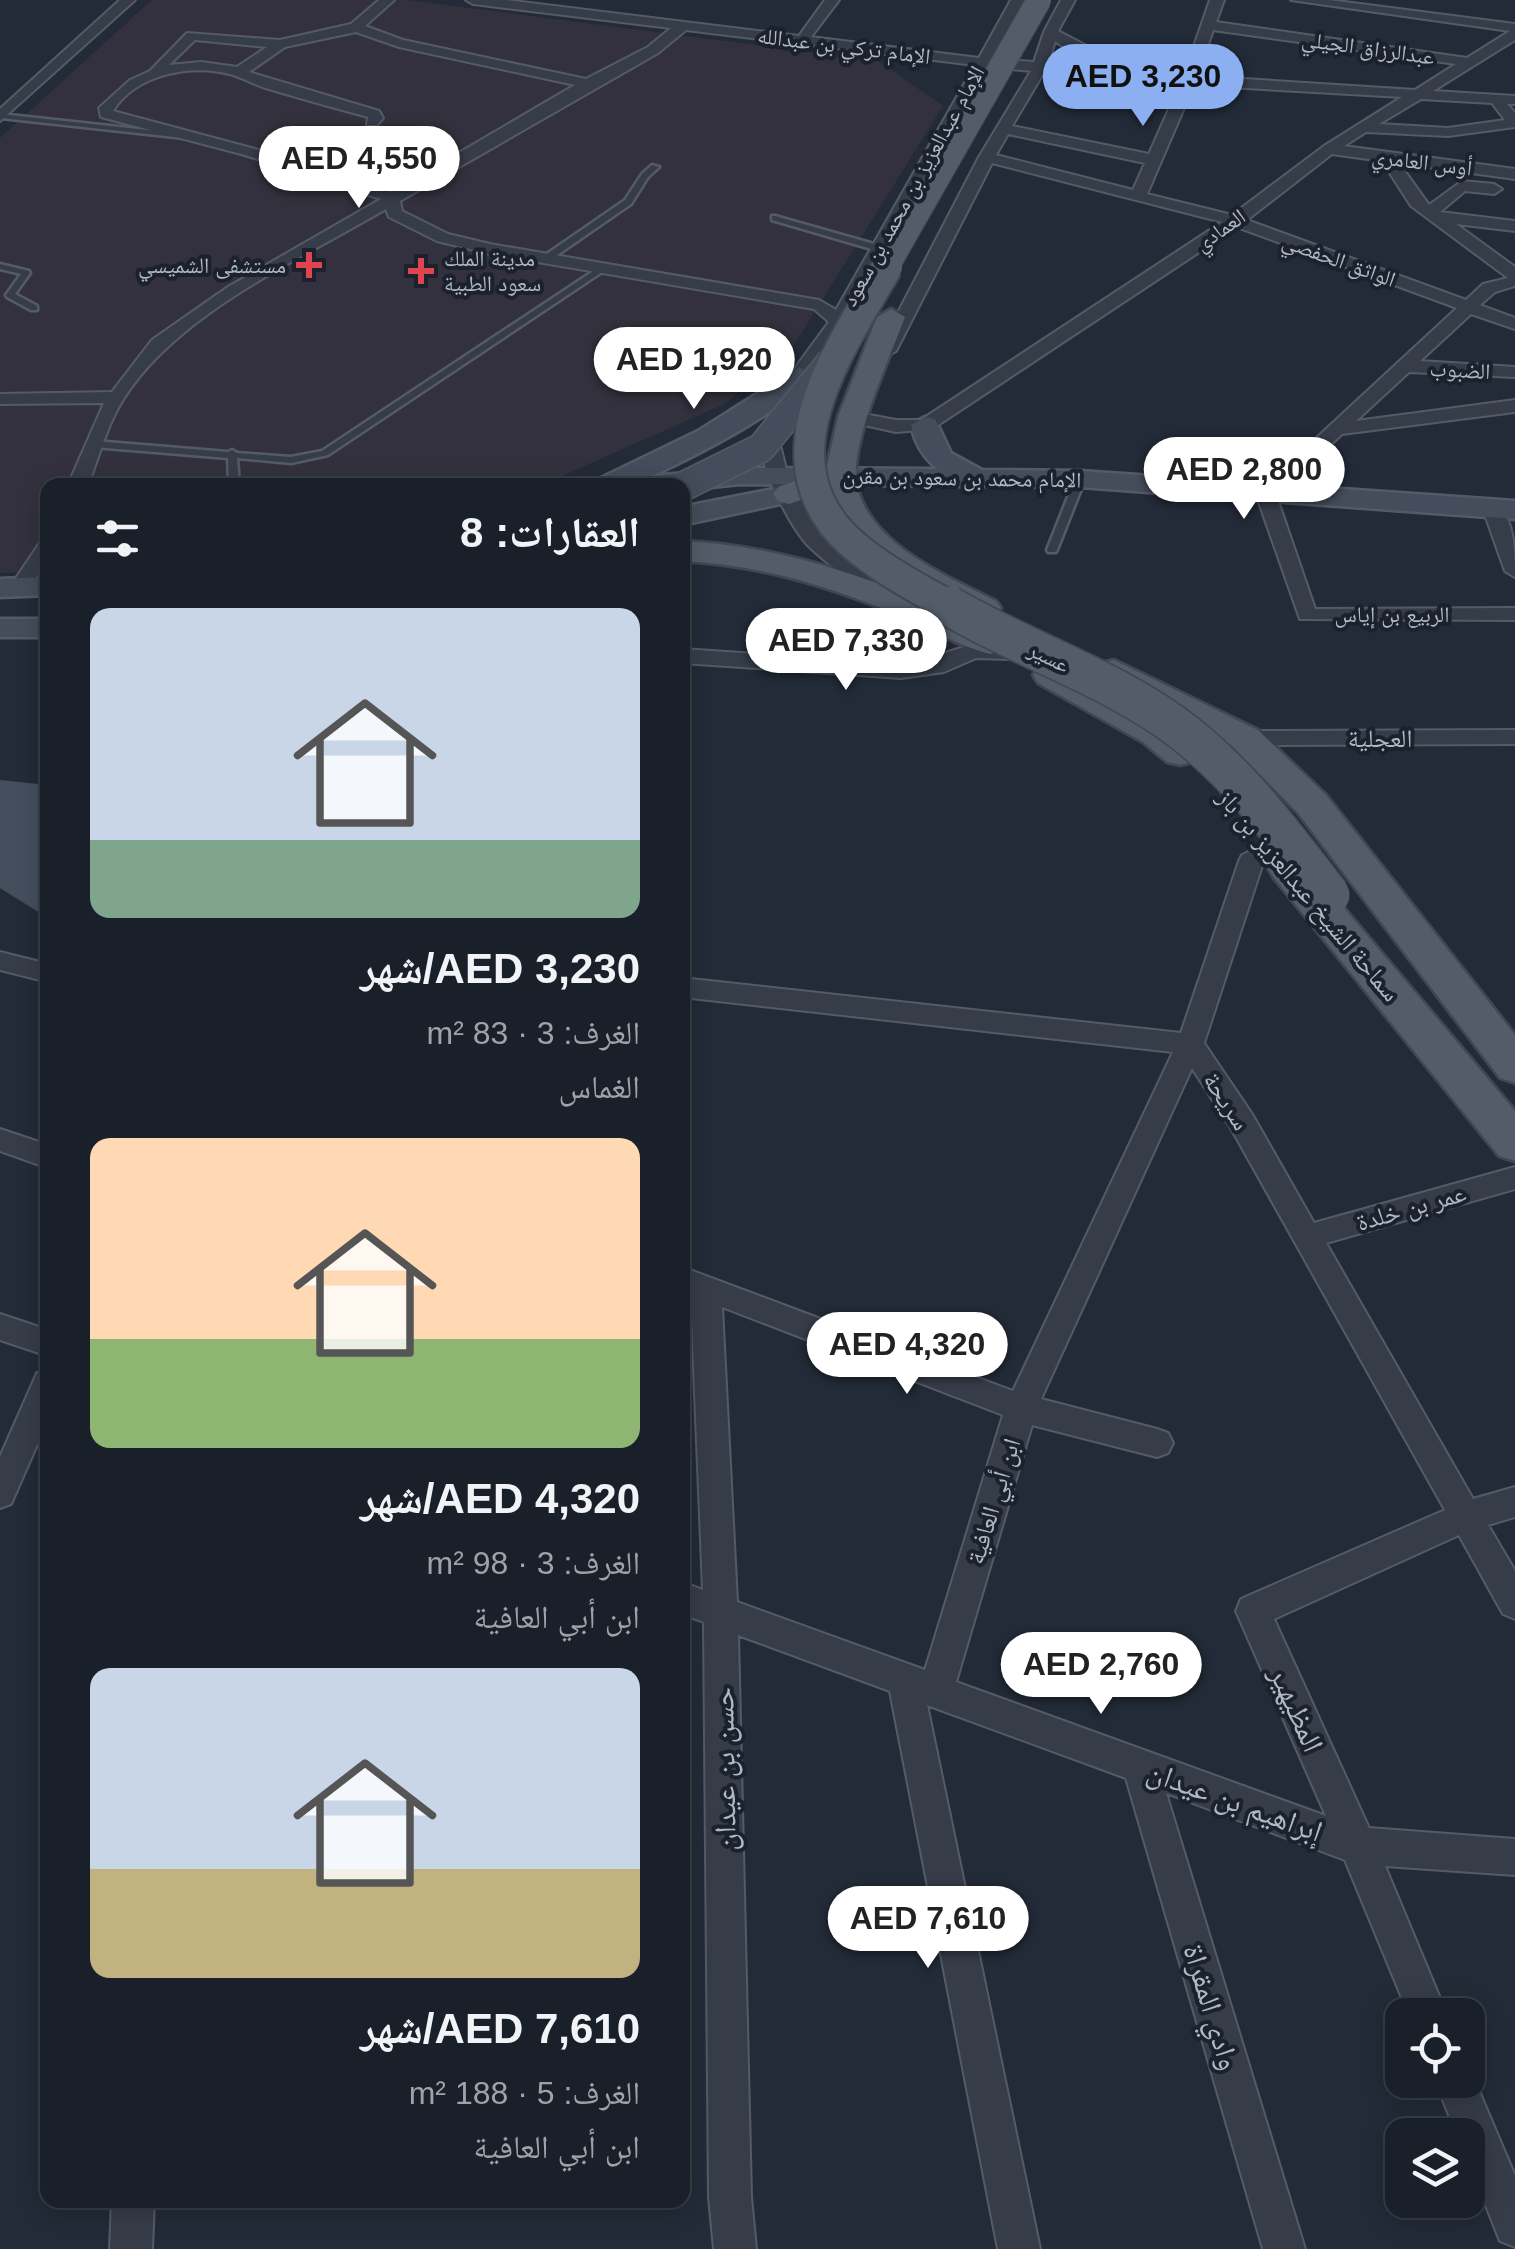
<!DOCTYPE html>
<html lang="ar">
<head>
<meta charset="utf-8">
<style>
  :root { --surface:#1a202a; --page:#232832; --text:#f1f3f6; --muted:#9fa3a8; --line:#383e47; --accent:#8baff0 }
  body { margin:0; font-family:Helvetica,"Noto Naskh Arabic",sans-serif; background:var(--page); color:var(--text); direction:rtl; height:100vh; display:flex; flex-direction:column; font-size:38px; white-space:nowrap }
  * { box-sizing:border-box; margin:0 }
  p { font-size:32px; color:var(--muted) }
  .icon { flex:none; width:55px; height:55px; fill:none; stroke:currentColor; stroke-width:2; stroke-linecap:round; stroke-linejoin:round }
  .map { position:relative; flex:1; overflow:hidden; direction:ltr }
  .drawer { position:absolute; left:40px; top:478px; width:650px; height:1730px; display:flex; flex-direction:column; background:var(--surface); border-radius:20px; box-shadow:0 5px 25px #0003,0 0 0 2px var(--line); direction:rtl }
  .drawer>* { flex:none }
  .fabs { position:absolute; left:1385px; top:1998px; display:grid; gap:20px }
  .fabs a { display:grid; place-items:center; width:100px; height:100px; border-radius:20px; background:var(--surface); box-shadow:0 5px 25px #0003,0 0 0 2px var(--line); font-size:50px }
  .price { position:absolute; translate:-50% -85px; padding:0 22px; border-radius:35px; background:#fff; color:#222; font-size:32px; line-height:65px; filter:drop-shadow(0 2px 5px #0008) }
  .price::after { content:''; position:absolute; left:50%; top:60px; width:30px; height:22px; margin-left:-15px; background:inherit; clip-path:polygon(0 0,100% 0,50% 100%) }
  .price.current { background:var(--accent); color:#111 }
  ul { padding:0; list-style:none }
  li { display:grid; align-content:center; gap:20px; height:530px; padding:0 50px }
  li span { display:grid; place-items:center; height:310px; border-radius:20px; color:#555 }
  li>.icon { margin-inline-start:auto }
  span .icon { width:180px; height:180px; fill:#fffc; stroke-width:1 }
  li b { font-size:42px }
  h2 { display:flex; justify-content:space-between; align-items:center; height:120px; padding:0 50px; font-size:42px }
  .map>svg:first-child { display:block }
  .medical { fill:#33313d }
  .building { fill:#444e5d }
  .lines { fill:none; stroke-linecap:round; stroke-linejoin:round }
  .lane-casing { stroke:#545b66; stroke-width:5 }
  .street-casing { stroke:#545b66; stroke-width:4 }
  .secondary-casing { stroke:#545b66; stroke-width:5 }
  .primary-casing { stroke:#404652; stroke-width:5 }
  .lane { fill:#363d49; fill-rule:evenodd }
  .street { fill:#363d49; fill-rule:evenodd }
  .secondary { fill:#454c5b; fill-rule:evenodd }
  .primary { fill:#545c69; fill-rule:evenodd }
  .secondary-bridge-casing { stroke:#545b66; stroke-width:31; stroke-linecap:butt }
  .primary-bridge-far2-casing { stroke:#404652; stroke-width:26; stroke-linecap:butt }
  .primary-bridge-far1-casing { stroke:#404652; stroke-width:34; stroke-linecap:butt }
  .primary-bridge-casing { stroke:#404652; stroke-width:42; stroke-linecap:butt }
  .secondary-bridge { stroke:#454c5b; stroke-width:28 }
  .primary-bridge-far2 { stroke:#545c69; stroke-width:24 }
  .primary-bridge-far1 { stroke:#545c69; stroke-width:30 }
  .primary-bridge { stroke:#545c69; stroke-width:39 }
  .health-dot { fill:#e0444e; stroke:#1c222d; stroke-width:4 }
  .labels { text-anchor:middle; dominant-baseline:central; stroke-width:8; stroke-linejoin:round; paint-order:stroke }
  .far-street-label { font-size:22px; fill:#b1b8c5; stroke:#1c222d }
  .far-poi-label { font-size:22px; fill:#b1b8c5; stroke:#1c222d; text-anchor:start }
  .street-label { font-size:25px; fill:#b1b8c5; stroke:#1c222d }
  .near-street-label { font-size:30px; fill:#b1b8c5; stroke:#1c222d }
</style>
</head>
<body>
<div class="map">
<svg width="1515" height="2249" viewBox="0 0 1515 2249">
  <rect width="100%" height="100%" fill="#232b38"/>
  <!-- medical -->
  <path class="medical" d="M152,0H408L879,61L943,106L791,350L724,404L542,485H48L47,571L0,573V138Z"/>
  <!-- building -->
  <path class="building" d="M0,780L48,785V918L0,888Z"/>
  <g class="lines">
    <defs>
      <path id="lane" d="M0,114L184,134L188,136L184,138L1,118Z
        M652,165L659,167L648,177L631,204L547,262H541V258L625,200L642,174Z
        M775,216L881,246L882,248L875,250L772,220V216Z
        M0,264L29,271L30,273L15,294L37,306V310H31L7,297L6,295L21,274L0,269Z
        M601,266L608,268L328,455L291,463L237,458L239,485H229L228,458L94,447L89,444L94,441L228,452L232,450L237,453L291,457L322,451Z
        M1080,476L1085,479L1057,550L1056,552H1048L1047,550L1075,479Z"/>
      <path id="street" d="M120,0H135L0,121V109Z
        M379,0H394L365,26L403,40L586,79L648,47L671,28L473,4L466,0H505L799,36L825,0H839L811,37L979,58L1011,0H1025L992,59L1034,62L1044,32L1061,0H1075L1058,31L1121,64C1103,73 1071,52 1055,41L1048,64L1184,75L1210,0H1224L1216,22L1467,58L1510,31L1291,0H1329L1515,24V40L1433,91L1515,96V104H1507L1515,113V127L1448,136L1366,132L1344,146L1515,169V179L1399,163L1429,205L1462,181L1494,184L1502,189L1494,194L1465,191L1440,212L1515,221V231L1456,224L1515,267V286L1495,292L1480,305L1515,318V329L1471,314L1420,361L1515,367V377L1409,372L1356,421L1515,400V412L1342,434L1276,495L1315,609L1515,608V620L1300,619L1256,494L1457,308L1237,227L932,429L896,432L846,421L844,417L857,394L863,393L872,398L864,414L896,420H921L1222,222L992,163L896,351L887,356L881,355L878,351L979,157L1031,71L988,67L848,321L808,376L793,404L780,445L788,477L820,535L844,556L900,592L903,596L900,600C880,605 818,558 804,541C789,522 759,467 762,443C769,397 803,358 829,322L814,309L490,254L437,241L389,217L386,209C298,261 163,319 115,414C104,436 97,462 88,485H68L104,403L0,404V394L112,392L152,340L228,287L381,199L245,155L101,117L99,108L130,80L150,71L187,33L280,40L351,24ZM686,30L975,65L836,310L819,300L490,244L448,234L402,211L400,201L658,53ZM1213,30L1456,64L1415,90L1197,76ZM356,32L399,47L575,85L392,192L255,149L113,111C136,74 192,63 233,75C245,79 257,86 269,89C302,99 335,108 368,117L367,125H377L383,118L379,111L249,72L285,47ZM195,40L267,47L237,67L201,62L169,65ZM1044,72L1180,84L1149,154L1012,126ZM1194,85L1402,97L1324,146L1232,215L1147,194ZM1421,99L1492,103L1505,120L1448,128L1379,124ZM1008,134L1145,163L1133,190L996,155ZM1332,154L1382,161L1411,206L1508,278L1483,284L1466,300L1247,220Z
        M1493,503C1515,513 1515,555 1515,577L1505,571L1483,509Z
        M48,539C48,562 40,573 27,591H13L10,587L41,541Z
        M976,644L1010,645L1021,652L1010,659L976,658L944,672L901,678L682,663V649L901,664C928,661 949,650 976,644Z
        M1515,730V744L1245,745L1234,738L1245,731Z
        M1272,841L1284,849L1262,866L1204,1043L1252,1114L1314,1223L1515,1167V1189L1326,1243L1473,1499L1515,1487V1517L1488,1525L1515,1571V1619L1503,1614L1459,1535L1274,1619L1369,1828L1515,1839V1875L1385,1866L1447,2015H1409L1345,1860L1166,1793L1305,2249H1263L1126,1778L927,1705L1040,2249H998L890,1691L738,1635L751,2197L756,2249H714L709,2197L704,1622L682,1614V1582L703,1590L691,1295L682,1292V1267L1013,1391L1173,1052L682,997V978L1181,1033L1239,861L1242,855ZM1192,1068L1232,1130L1445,1510L1241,1599L1236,1611L1326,1816L956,1682L1032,1425L1157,1457L1168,1453L1173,1443L1168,1433L1157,1429L1041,1399ZM722,1307L1003,1415L925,1670L737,1602Z
        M0,952L48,964V982L0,970Z
        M0,1129L48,1145V1168L0,1151Z
        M0,1314L48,1330V1356L0,1340Z
        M48,1370V1420L11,1504L0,1508V1457L37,1373Z
        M1468,2065L1515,2176V2247L1500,2241L1468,2160V2135H1457L1435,2080H1468Z
        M112,2200H154L152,2249H110Z"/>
      <path id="secondary" d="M799,367L812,375C784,412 695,456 652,476L740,468L938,469C923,458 915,443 911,425L925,417L935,419L951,453L982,470L1080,471L1515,501V519L1080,487L740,484L682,490V485H595L599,479L698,431Z
        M789,486L799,488L803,494L799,500L682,525V507Z
        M48,577V595L0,597V579Z
        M0,619H48V637H0Z"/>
      <path id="primary" d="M891,309L905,317C890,357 852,439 856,479C863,542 947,576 996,601L1001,608L996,615L984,618L972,615C918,588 845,555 827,491L789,504L778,501L773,494L778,487L826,470L838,417L877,317Z
        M682,541C797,546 899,589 1002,635L1007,643L1002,651L990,654C958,646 928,628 898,615C827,585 759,565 682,561Z
        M1114,660L1258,730L1326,795L1515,1035V1083L1500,1078L1298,813L1232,746L1101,679L1096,671L1101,663Z
        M1051,664C1081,672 1182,727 1199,753L1193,762L1180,765L1167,762L1143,742L1038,683L1033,675L1038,667Z
        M1288,854L1302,858L1515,1111V1161L1499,1156L1274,878L1268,868L1274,858Z"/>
    </defs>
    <!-- lane casing -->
    <use href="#lane" class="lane-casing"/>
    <!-- street casing -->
    <use href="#street" class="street-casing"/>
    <!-- secondary casing -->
    <use href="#secondary" class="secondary-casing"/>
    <!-- primary casing -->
    <use href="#primary" class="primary-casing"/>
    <!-- lane -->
    <use href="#lane" class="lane"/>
    <!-- street -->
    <use href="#street" class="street"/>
    <!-- secondary -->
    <use href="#secondary" class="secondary"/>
    <!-- primary -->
    <use href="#primary" class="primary"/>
    <defs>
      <path id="secondary-bridge" d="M682,487L761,448L836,356"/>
      <path id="primary-bridge-far2" d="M885,270L1039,0"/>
      <path id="primary-bridge-far1" d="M887,267C840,349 760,460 850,542C880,569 919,589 953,608"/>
      <path id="primary-bridge" d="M949,606C1026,651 1116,679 1186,734C1244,780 1285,837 1330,895"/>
    </defs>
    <!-- secondary-bridge casing -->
    <use href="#secondary-bridge" class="secondary-bridge-casing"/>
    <!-- primary-bridge-far2 casing -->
    <use href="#primary-bridge-far2" class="primary-bridge-far2-casing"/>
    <!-- primary-bridge-far1 casing -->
    <use href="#primary-bridge-far1" class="primary-bridge-far1-casing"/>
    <!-- primary-bridge casing -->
    <use href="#primary-bridge" class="primary-bridge-casing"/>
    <!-- secondary-bridge -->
    <use href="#secondary-bridge" class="secondary-bridge"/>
    <!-- primary-bridge-far2 -->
    <use href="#primary-bridge-far2" class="primary-bridge-far2"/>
    <!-- primary-bridge-far1 -->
    <use href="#primary-bridge-far1" class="primary-bridge-far1"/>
    <!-- primary-bridge -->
    <use href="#primary-bridge" class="primary-bridge"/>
  </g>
  <!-- markers -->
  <g class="health-dot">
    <path d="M304 250h10v10h10v10h-10v10h-10v-10h-10v-10h10z"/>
    <path d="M416 256h10v10h10v10h-10v10h-10v-10h-10v-10h10z"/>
  </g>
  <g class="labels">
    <!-- far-street labels -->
    <g class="far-street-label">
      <text transform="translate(844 46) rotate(7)">الإمام تركي بن عبدالله</text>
      <text transform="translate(1368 48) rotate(8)">عبدالرزاق الجيلي</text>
      <text transform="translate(1422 162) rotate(7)">أوس العامري</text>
      <text transform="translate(913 186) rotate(-61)">الإمام عبدالعزيز بن محمد بن سعود</text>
      <text transform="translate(1220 230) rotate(-35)">العمادي</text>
      <text transform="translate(1339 260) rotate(20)">الواثق الحفصي</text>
      <text transform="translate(1460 370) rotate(3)">الضبوب</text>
      <text transform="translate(962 478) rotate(1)">الإمام محمد بن سعود بن مقرن</text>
      <text x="1392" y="614">الربيع بن إياس</text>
      <text transform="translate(1049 657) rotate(26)">عسير</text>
    </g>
    <!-- far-poi labels -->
    <g class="far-poi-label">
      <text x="444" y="258">مدينة الملك<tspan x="444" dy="25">سعود الطبية</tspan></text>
      <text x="286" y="265" text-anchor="end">مستشفى الشميسي</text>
    </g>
    <!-- street labels -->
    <g class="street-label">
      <text x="1380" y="738">العجلية</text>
      <text transform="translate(1309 895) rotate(50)">سماحة الشيخ عبدالعزيز بن باز</text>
      <text transform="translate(1227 1101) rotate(57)">سريحة</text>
      <text transform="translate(1411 1207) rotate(-16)">عمر بن خلدة</text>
      <text transform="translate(993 1501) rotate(-73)">ابن أبي العافية</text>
    </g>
    <!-- near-street labels -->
    <g class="near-street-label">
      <text transform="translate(1297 1709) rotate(66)">المظيهير</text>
      <text transform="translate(724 1769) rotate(-91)">حسن بن عيدان</text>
      <text transform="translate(1235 1801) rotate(20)">إبراهيم بن عيدان</text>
      <text transform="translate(1212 2007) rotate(73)">وادي المقراة</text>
    </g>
  </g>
</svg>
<div class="fabs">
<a><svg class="icon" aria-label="locate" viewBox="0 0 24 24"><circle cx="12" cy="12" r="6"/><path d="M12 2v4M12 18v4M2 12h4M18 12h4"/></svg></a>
<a><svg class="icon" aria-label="layers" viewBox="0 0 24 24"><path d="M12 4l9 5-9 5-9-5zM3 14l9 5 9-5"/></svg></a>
</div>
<b class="price current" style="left:1143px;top:129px">AED 3,230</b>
<b class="price" style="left:359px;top:211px">AED 4,550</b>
<b class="price" style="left:694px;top:412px">AED 1,920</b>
<b class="price" style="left:1244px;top:522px">AED 2,800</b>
<b class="price" style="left:846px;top:693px">AED 7,330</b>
<b class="price" style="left:907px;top:1397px">AED 4,320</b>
<b class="price" style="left:1101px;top:1717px">AED 2,760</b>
<b class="price" style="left:928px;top:1971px">AED 7,610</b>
<section class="drawer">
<h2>العقارات: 8<svg class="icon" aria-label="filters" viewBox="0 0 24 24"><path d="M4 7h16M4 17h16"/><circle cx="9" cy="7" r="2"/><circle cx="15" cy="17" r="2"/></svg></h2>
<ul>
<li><span style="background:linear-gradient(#c9d6e8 75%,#7fa58c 0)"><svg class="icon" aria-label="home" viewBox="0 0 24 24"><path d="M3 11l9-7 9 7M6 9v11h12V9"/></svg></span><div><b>AED 3,230/شهر</b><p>الغرف: 3 · 83 m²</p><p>الغماس</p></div></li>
<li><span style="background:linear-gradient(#ffd9b3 65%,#8fb573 0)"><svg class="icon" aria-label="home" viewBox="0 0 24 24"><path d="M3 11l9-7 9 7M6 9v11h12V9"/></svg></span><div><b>AED 4,320/شهر</b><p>الغرف: 3 · 98 m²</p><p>ابن أبي العافية</p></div></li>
<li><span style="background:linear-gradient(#c9d6e8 65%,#c2b280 0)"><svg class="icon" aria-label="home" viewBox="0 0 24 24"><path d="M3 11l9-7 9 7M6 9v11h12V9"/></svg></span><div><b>AED 7,610/شهر</b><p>الغرف: 5 · 188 m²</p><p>ابن أبي العافية</p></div></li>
</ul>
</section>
</div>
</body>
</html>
